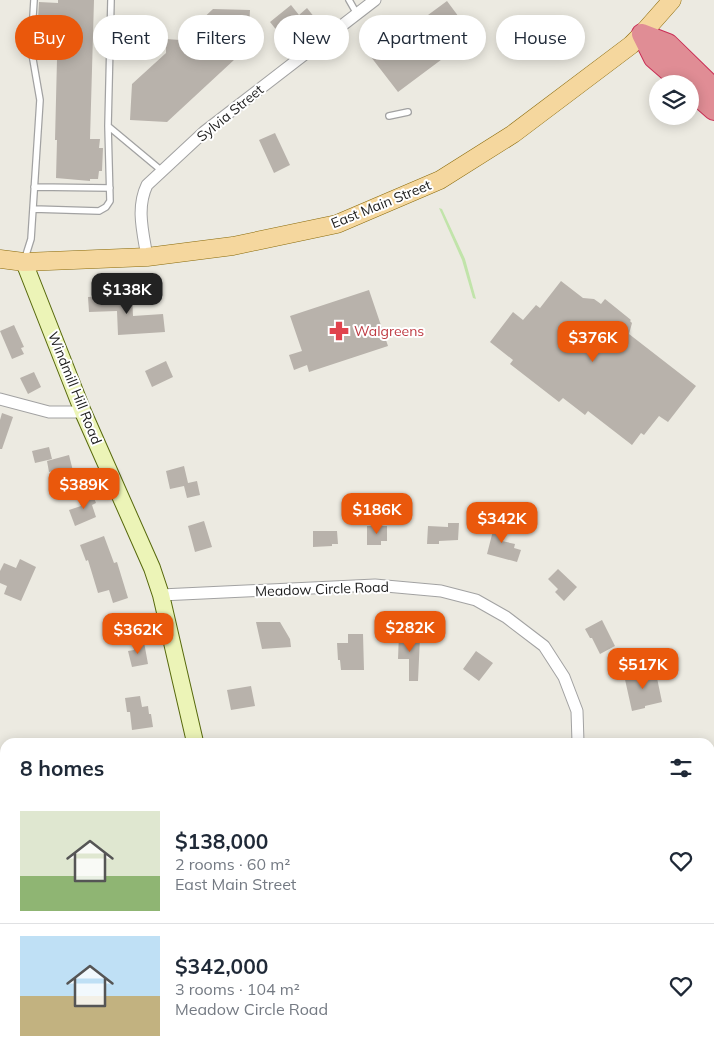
<!DOCTYPE html>
<html lang="en">
<head>
<meta charset="utf-8">
<style>
  :root { --surface:#fff; --page:#f2f2f3; --text:#1f2937; --muted:#747a83; --line:#e0e1e3; --accent:#ea580c }
  body { margin:0; font-family:Mulish,sans-serif; background:var(--page); color:var(--text); height:100vh; display:flex; flex-direction:column; font-size:19px; white-space:nowrap }
  * { box-sizing:border-box; margin:0 }
  p { font-size:16px; color:var(--muted) }
  .icon { flex:none; width:28px; height:28px; fill:none; stroke:currentColor; stroke-width:2; stroke-linecap:round; stroke-linejoin:round }
  .map { position:relative; flex:1; overflow:hidden }
  .sheet { position:absolute; left:0px; top:738px; width:715px; height:321px; display:flex; flex-direction:column; background:var(--surface); border-radius:15px 15px 0 0; box-shadow:0 2px 12px #0003 }
  .sheet>* { flex:none }
  .hud { position:absolute; left:15px; top:15px; width:685px; height:45px; display:flex; gap:10px }
  .controls { position:absolute; left:649px; top:75px; display:grid; gap:10px }
  .controls a { display:grid; place-items:center; width:50px; height:50px; border-radius:50%; background:var(--surface); box-shadow:0 2px 12px #0003; font-size:25px }
  .price { position:absolute; translate:-50% -42px; padding:0 11px; border-radius:10px; background:var(--accent); color:#fff; font-size:16px; line-height:32px; filter:drop-shadow(0 1px 2px #0008) }
  .price::after { content:''; position:absolute; left:50%; top:30px; width:15px; height:11px; margin-left:-8px; background:inherit; clip-path:polygon(0 0,100% 0,50% 100%) }
  .price.selected { background:#222; color:#fff }
  ul { padding:0; list-style:none }
  li { display:flex; align-items:center; gap:15px; height:125px; padding:0 20px }
  li+li { border-top:1px solid var(--line) }
  li span { display:grid; place-items:center; flex:none; width:140px; height:100px; border-radius:0px; color:#555 }
  li>.icon { margin-inline-start:auto }
  span .icon { width:60px; height:60px; fill:#fffc; stroke-width:1 }
  li b { font-size:21px }
  h2 { display:flex; justify-content:space-between; align-items:center; height:60px; padding:0 20px; font-size:21px }
  .chip { padding:0 18px; border-radius:22px; background:var(--surface); box-shadow:0 2px 12px #0003; font-size:18px; line-height:45px }
  .chip.selected { background:var(--accent); color:#fff }
  .map>svg:first-child { display:block }
  .grass { fill:#c1e4aa }
  .building { fill:#b8b2ab }
  .lines { fill:none; stroke-linecap:round; stroke-linejoin:round }
  .lane-casing { stroke:#a2a2a2; stroke-width:8 }
  .street-casing { stroke:#a2a2a2; stroke-width:13 }
  .secondary-casing { stroke:#57690c; stroke-width:18 }
  .primary-casing { stroke:#896a0a; stroke-width:19 }
  .highway-casing { stroke:#ca2f56; stroke-width:22 }
  .lane { stroke:#fff; stroke-width:5.5 }
  .street { stroke:#fff; stroke-width:11 }
  .secondary { stroke:#ecf4b7; stroke-width:16 }
  .primary { stroke:#f5d79e; stroke-width:18 }
  .highway { stroke:#e08d95; stroke-width:20 }
  .labels { text-anchor:middle; dominant-baseline:central; stroke-width:4; stroke-linejoin:round; paint-order:stroke }
  .street-label { font-size:14px; fill:#1b1b1b; stroke:#fff }
  .health-label { font-size:14px; fill:#be3a42; stroke:#fff; text-anchor:start }
</style>
</head>
<body>
<div class="map">
<svg width="714" height="1058" viewBox="0 0 714 1058">
  <rect width="100%" height="100%" fill="#eceae1"/>
  <!-- grass -->
  <path class="grass" d="M439,208L442,209L465,259L476,299L473,298L462,260Z"/>
  <!-- building -->
  <path class="building" d="M58,0H94L90,139H100L99,148H103L102,171H99L98,179H90V181L56,178L57,140H55L58,19H38L39,2L58,3Z
    M447,1L473,36L398,92L371,57Z
    M291,5L299,15L307,8L315,18L286,42L270,22Z
    M213,9L250,10L248,47L167,122L130,120L132,84L166,53V39L180,40Z
    M275,133L290,165L274,173L259,140Z
    M561,281L583,298L594,299L601,304L605,299L631,320L630,321L632,323L629,334L696,386L668,422L659,416L644,435L641,433L632,445L588,411L585,415L563,398L559,402L510,364L513,360L490,342L513,312L523,320L536,305L540,308Z
    M369,290L388,346L309,372L307,365L294,370L289,355L302,351L290,316Z
    M132,294L133,316L163,314L165,332L118,335L117,311L89,312L88,297Z
    M14,325L24,347L21,348L24,354L12,359L0,331Z
    M166,361L173,377L152,387L145,371Z
    M34,372L41,387L28,394L20,378Z
    M2,413L13,417L2,449H0V420Z
    M49,447L52,459L35,463L32,451Z
    M69,455L73,471L58,475L57,470L49,472L47,461Z
    M184,466L188,483L197,481L200,495L187,498L184,486L170,489L166,471Z
    M92,493L96,503L92,505L96,517L75,526L69,510L81,506L78,498Z
    M496,519L507,522L502,541L515,544L514,548L521,550L517,562L487,554Z
    M204,521L212,547L195,552L188,526Z
    M448,523H459L458,540L439,541V544H427L428,526L448,527Z
    M367,526H387V541H381V545H367Z
    M313,531H337L338,544H332V546L313,547Z
    M104,536L114,563L117,562L128,598L113,603L109,590L98,593L88,560L86,561L80,545Z
    M20,559L36,567L21,601L4,594L7,586L0,583V571L4,563L16,568Z
    M558,569L577,587L564,601L555,592L558,589L548,579Z
    M602,620L615,646L600,654L592,638H590L585,629Z
    M256,622H280L290,639L291,647L262,649Z
    M399,633H411V636L420,637L418,681H409V659H398Z
    M348,634H363L364,670H341L340,660H338L337,643H348Z
    M144,642L148,664L132,667L128,651L134,650L133,644Z
    M476,651L493,663L479,681L463,669Z
    M652,669L654,679L657,678L662,702L645,706V708L632,711L624,675Z
    M251,686L255,706L231,710L227,690Z
    M140,696L142,707L148,706L149,714H151L153,727L132,730L130,712H127L125,698Z"/>
  <g class="lines">
    <defs>
      <path id="lane" d="M111,0L108,126L162,171
        M349,0L357,14
        M389,116L408,112
        M34,187L110,188
        M33,209L99,211L106,207L110,201L108,126
        M25,258L31,239L40,100L31,48L34,0"/>
      <path id="street" d="M147,257C143,232 136,208 147,185L204,132L375,0
        M0,399L49,412H83
        M161,595L375,585L441,591L476,600L506,617L544,646L564,677L577,711L578,742
        M497,1058L500,1054"/>
      <path id="secondary" d="M24,262L83,412L152,568L161,595L195,742
        M269,1054L270,1058"/>
      <path id="primary" d="M0,259L24,262L147,257L233,246L337,224L440,180L513,134L631,45L642,34L672,0"/>
      <path id="highway" d="M642,34L668,44L714,89
        M642,34L654,58L684,84
        M690,89L714,110"/>
    </defs>
    <!-- lane casing -->
    <use href="#lane" class="lane-casing"/>
    <!-- street casing -->
    <use href="#street" class="street-casing"/>
    <!-- secondary casing -->
    <use href="#secondary" class="secondary-casing"/>
    <!-- primary casing -->
    <use href="#primary" class="primary-casing"/>
    <!-- highway casing -->
    <use href="#highway" class="highway-casing"/>
    <!-- lane -->
    <use href="#lane" class="lane"/>
    <!-- street -->
    <use href="#street" class="street"/>
    <!-- secondary -->
    <use href="#secondary" class="secondary"/>
    <!-- primary -->
    <use href="#primary" class="primary"/>
    <!-- highway -->
    <use href="#highway" class="highway"/>
  </g>
  <!-- icons -->
  <defs>
    <symbol id="pharmacy-bare" viewBox="-9 -9 18 18"><path d="M-2-6h4v4h4v4h-4v4h-4v-4h-4v-4h4Z" fill="#e0444e" stroke="#fff" stroke-width="2.5" paint-order="stroke"/></symbol>
  </defs>
  <g fill-rule="evenodd">
    <use href="#pharmacy-bare" x="325" y="317" width="28" height="28"/>
  </g>
  <g class="labels">
    <!-- street labels -->
    <g class="street-label">
      <text transform="translate(230 113) rotate(-39)">Sylvia Street</text>
      <text transform="translate(381 204) rotate(-22)">East Main Street</text>
      <text transform="translate(75 388) rotate(68)">Windmill Hill Road</text>
      <text transform="translate(322 589) rotate(-2)">Meadow Circle Road</text>
    </g>
    <!-- health labels -->
    <g class="health-label">
      <text x="354" y="331">Walgreens</text>
    </g>
  </g>
</svg>
<div class="controls">
<a><svg class="icon" aria-label="layers" viewBox="0 0 24 24"><path d="M12 4l9 5-9 5-9-5zM3 14l9 5 9-5"/></svg></a>
</div>
<b class="price selected" style="left:127px;top:315px">$138K</b>
<b class="price" style="left:593px;top:363px">$376K</b>
<b class="price" style="left:84px;top:510px">$389K</b>
<b class="price" style="left:377px;top:535px">$186K</b>
<b class="price" style="left:502px;top:544px">$342K</b>
<b class="price" style="left:410px;top:653px">$282K</b>
<b class="price" style="left:138px;top:655px">$362K</b>
<b class="price" style="left:643px;top:690px">$517K</b>
<div class="hud">
<a class="chip selected">Buy</a>
<a class="chip">Rent</a>
<a class="chip">Filters</a>
<a class="chip">New</a>
<a class="chip">Apartment</a>
<a class="chip">House</a>
</div>
<section class="sheet">
<h2>8 homes<svg class="icon" aria-label="filters" viewBox="0 0 24 24"><path d="M4 7h16M4 17h16"/><circle cx="9" cy="7" r="2"/><circle cx="15" cy="17" r="2"/></svg></h2>
<ul>
<li><span style="background:linear-gradient(#dfe7d0 65%,#8fb573 0)"><svg class="icon" aria-label="home" viewBox="0 0 24 24"><path d="M3 11l9-7 9 7M6 9v11h12V9"/></svg></span><div><b>$138,000</b><p>2 rooms · 60 m²</p><p>East Main Street</p></div><svg class="icon" aria-label="heart" viewBox="0 0 24 24"><path d="M12 20l-8-8c-3-5 5-10 8-4 3-6 11-1 8 4z"/></svg></li>
<li><span style="background:linear-gradient(#bfe0f5 60%,#c2b280 0)"><svg class="icon" aria-label="home" viewBox="0 0 24 24"><path d="M3 11l9-7 9 7M6 9v11h12V9"/></svg></span><div><b>$342,000</b><p>3 rooms · 104 m²</p><p>Meadow Circle Road</p></div><svg class="icon" aria-label="heart" viewBox="0 0 24 24"><path d="M12 20l-8-8c-3-5 5-10 8-4 3-6 11-1 8 4z"/></svg></li>
</ul>
</section>
</div>
</body>
</html>
